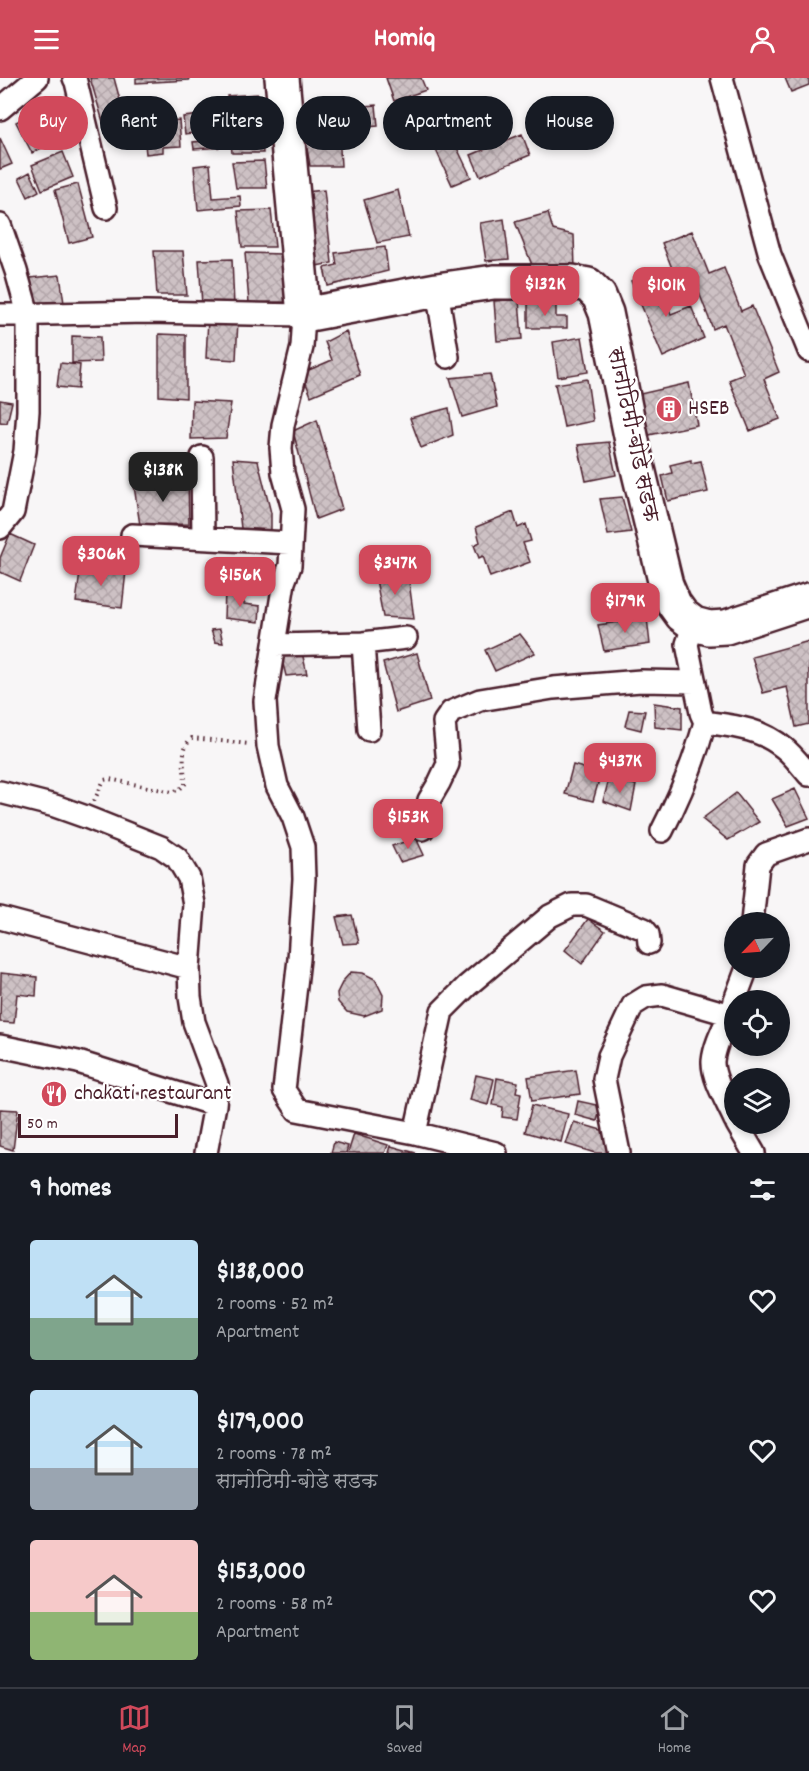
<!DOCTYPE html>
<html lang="en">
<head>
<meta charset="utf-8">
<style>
  :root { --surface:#171b24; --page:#242831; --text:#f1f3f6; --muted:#9ea1a6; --line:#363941; --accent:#d1495b }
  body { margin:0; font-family:Dekko,"Playpen Sans Deva",sans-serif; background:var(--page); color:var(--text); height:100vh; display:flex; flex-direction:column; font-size:22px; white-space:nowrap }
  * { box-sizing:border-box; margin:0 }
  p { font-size:20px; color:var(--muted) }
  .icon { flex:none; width:33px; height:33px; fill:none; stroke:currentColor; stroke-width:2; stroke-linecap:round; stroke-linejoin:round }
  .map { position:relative; height:1075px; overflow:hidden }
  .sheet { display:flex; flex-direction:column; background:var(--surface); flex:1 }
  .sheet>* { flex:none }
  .banner { position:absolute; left:18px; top:18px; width:774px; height:54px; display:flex; gap:12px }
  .needle { width:39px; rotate:245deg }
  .buttons { position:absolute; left:724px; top:834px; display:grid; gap:12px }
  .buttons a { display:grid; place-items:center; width:66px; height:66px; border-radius:50%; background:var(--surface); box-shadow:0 3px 9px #0003; font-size:30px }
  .scale { position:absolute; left:18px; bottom:15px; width:160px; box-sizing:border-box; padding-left:6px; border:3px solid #4a1f2b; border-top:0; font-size:16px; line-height:21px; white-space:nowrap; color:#4a1f2b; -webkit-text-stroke:4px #fff; paint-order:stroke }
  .price { position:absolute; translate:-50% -51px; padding:0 14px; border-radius:12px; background:var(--accent); color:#fff; font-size:20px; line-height:39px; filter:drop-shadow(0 2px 3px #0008) }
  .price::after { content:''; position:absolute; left:50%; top:36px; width:18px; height:14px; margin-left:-9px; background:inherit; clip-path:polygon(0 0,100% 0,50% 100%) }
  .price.current { background:#222; color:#fff }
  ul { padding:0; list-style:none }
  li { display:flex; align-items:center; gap:18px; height:150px; padding:0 30px }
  li span { display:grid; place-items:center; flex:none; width:168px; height:120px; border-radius:6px; color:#555 }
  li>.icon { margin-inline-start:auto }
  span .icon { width:72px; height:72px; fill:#fffc; stroke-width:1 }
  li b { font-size:26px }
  h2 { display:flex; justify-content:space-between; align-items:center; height:72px; padding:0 30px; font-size:26px }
  .chip { padding:0 21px; border-radius:27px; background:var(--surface); box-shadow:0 3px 9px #0003; font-size:21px; line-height:54px }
  .chip.current { background:var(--accent); color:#fff }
  header { display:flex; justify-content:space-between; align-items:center; height:78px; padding:0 30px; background:var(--accent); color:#fff; font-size:27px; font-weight:700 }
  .tabs { display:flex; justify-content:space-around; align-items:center; height:84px; border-top:2px solid var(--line); background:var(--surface); font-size:16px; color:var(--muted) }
  .tabs a { display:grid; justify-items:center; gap:3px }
  .tabs .current { color:var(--accent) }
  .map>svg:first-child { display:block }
  .building { fill:url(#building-cross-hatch); stroke:#4a1f2b; stroke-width:1.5 }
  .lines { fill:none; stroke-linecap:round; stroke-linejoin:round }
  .minor-casing { stroke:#4a1f2b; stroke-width:26 }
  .primary-casing { stroke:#4a1f2b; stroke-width:38 }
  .path { stroke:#4a1f2b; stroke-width:4; stroke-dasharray:1.5 4.5; stroke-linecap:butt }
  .minor { stroke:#fff; stroke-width:21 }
  .primary { stroke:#fff; stroke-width:33 }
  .labels { text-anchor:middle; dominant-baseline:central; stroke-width:4.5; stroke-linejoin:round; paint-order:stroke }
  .poi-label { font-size:22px; fill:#4a1f2b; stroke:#fff; text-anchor:start }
  .street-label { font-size:22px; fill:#4a1f2b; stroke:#fff }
</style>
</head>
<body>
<header><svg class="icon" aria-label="menu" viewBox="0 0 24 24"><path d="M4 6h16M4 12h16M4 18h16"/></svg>Homiq<svg class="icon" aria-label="person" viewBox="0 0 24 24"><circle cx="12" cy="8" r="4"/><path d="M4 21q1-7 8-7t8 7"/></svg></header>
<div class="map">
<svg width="809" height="1075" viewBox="0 0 809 1075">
  <defs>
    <pattern id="building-cross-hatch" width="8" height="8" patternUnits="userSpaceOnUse" patternTransform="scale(1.5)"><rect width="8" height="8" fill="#cdc1c4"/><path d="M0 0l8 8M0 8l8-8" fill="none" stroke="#b2a5a9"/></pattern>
  </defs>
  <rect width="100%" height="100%" fill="#f8f6f7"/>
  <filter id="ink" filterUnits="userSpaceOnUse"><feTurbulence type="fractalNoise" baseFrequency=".0167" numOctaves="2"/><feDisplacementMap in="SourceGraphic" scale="12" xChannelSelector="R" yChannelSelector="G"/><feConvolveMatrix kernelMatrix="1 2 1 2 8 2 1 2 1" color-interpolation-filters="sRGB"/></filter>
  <g filter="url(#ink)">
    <!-- building -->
    <path class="building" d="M90,0H114L127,48L106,54Z
      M136,0H188L189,2L136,5Z
      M386,0H421L426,12L394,23Z
      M785,0H809V7L791,14Z
      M258,16L263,75H232L227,18Z
      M337,20L341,88H310L305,58H319L317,21Z
      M61,21L77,52L32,75L16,44Z
      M293,26L314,27L316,52L295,54Z
      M376,27L378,48L354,50L352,29Z
      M220,35L224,69L194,71L193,64L203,63L202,54L185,56L183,39Z
      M179,42L181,68L163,69V74L146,76L143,46Z
      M448,51L471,99L452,107L430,59Z
      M522,56L530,77L480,98L471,77Z
      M0,60L12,86L0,91Z
      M63,74L73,99L42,112L32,87Z
      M264,83L267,110H236L232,84Z
      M210,86L213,120L240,118L241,128L198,132L194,88Z
      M30,94L39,113L28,119L19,100Z
      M78,106L92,159L69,165L55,112Z
      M324,112L332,185L311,189L305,114Z
      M398,112L409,159L377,165L364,122Z
      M271,132L275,169H242L238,133Z
      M548,135L553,152L574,157L575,192L532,187L515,144Z
      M504,141L509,181L486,183L480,145Z
      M692,153L709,196L724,190L741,233L752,228L779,294L764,301L780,341L750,353L729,302L744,296L724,246L713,251L698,212L683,218L662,165Z
      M385,169L388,193L328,208L324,190L337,187L335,175Z
      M154,173H183L187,217H157Z
      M245,175L282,176L287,224L249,225Z
      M232,181L234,228L202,227L199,182Z
      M653,194L671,236L691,228L704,260L663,279L631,203Z
      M60,197L64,225L33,229L30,200Z
      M519,221L522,261L497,263L494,223Z
      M528,225H556V239H567V250H528Z
      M208,241L238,242L236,282L206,280Z
      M346,253L360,297L311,318L302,295L332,282L325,264Z
      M159,256L186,257V320L159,318Z
      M72,258L100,259L101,284L72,285Z
      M582,259L588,294L558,299L553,264Z
      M60,285L80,287L78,311L57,309Z
      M490,296L497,329L462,339L450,300Z
      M587,301L593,343L564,349L555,306Z
      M689,305L697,347L649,357L640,316Z
      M0,322L12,324L7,345L0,344Z
      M192,323L231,325L226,360L191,361Z
      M449,330L453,357L421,370L410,340Z
      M317,342L342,431L316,441L293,353Z
      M609,364L616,397L586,403L578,367Z
      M233,381L258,383L271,435V459H242Z
      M691,382V385L701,383L708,414L668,423L662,398L672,395L670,387Z
      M188,399L189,446L140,447L134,408Z
      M622,419L631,454L608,457L600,421Z
      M513,434L518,450L526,446L531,463L523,465L530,484L490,499L483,478L479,480L474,467L480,464L476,449Z
      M10,456L34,467L20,503L0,494V480Z
      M81,487L126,493L122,530L76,524Z
      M375,496H408L414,541L383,539Z
      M241,511L244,526L260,528L259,544L224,540L225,513Z
      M647,540L650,566L604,573L598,547Z
      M220,551L223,565L215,564L211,552Z
      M520,556L535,575L495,593L485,572Z
      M809,563V646L796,649L787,609L763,615L752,579Z
      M301,570L307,596L286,598L280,574Z
      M417,575L430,623L396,634L383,585Z
      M654,625L682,629V652L655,649Z
      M629,632L645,633L641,652L625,648Z
      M573,687L601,695L593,723L565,716Z
      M609,701L636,707L631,733L603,723Z
      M795,711L809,740L788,748L772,721Z
      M736,715L759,744L728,762L702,741Z
      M416,760L424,777L400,784L392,768Z
      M352,837L359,865L343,866L336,839Z
      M588,841L605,853L582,886L565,872Z
      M351,894L363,895L375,901L383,917L382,931L364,938L347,934L338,924L337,915L343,903Z
      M1,895L37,899L36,918L17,916L14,945L0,944Z
      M576,992L580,1016L532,1023L528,999Z
      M476,997L494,1001L488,1027L470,1022Z
      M497,1000L518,1004L516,1014L521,1015L517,1041L502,1039L503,1029L493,1027Z
      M578,1023L601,1028L597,1043L575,1037Z
      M532,1027L568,1036L561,1064L525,1054Z
      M0,1031L18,1032L13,1072L0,1068Z
      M574,1044L615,1056L609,1075H595L566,1066Z
      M354,1056L388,1067L385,1075H348Z
      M334,1064L348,1068L346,1075H331Z
      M391,1068L416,1075H389Z"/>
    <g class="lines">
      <defs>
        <path id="minor" d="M74,0L76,4L106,130
          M722,0L770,177L809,273
          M0,31L37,0
          M0,147L16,193L28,236V333L25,373L13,434L0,450
          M437,212L448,279
          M0,237L147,234L304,237L302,269L283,347L281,370L283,395L293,431L290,488L284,504L265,623L268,668L277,708L293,739L303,769L304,801L299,881L284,1012L297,1032L415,1055L496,1075
          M202,379L203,460
          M132,457L290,465
          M694,546L687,566L701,635L705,644C733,648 760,650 784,670C793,677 801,688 809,697
          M363,565L369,652
          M275,567L363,565L406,560
          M0,714L55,728L86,739L161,769L177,780L189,800L194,826L189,890
          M423,751L429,722L439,705L448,686L444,644L451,634L480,622L553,610L641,603L695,604
          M662,753C680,718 695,682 705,644
          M0,840L189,890L190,919L194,944L217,1006L215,1027L206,1075
          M752,844L758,787L766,776L809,761
          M735,922L747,890
          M735,924C728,943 715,963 713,983C712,1000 728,1026 735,1042
          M0,968L78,984L215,1027
          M737,1046L754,1075
          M415,1055L442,933L467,908L550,838L572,827H586L644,851L648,856L649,865
          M619,1075L604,1001L609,978L633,927L646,919L662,917L731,937"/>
        <path id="primary" d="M282,0L304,237L437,212L494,204H572L588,207L599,218L606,235L635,378L666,507L674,526L682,537L694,546L709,550L726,549L809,522"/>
      </defs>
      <!-- minor casing -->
      <use href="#minor" class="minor-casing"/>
      <!-- primary casing -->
      <use href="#primary" class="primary-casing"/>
      <!-- path -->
      <path class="path" d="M94,723L104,702L109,701L172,714L180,711L185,706C185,692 179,669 192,660L249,666"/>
      <!-- minor -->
      <use href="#minor" class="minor"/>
      <!-- primary -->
      <use href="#primary" class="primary"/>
    </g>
  </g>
  <!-- icons -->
  <defs>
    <symbol id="building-disc" viewBox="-11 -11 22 22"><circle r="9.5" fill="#d1495b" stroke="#fff"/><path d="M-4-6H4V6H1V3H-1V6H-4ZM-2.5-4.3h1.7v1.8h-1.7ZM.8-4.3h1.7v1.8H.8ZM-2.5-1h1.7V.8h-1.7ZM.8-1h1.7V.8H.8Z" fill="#fff"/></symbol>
    <symbol id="restaurant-disc" viewBox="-11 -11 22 22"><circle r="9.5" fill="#d1495b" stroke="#fff"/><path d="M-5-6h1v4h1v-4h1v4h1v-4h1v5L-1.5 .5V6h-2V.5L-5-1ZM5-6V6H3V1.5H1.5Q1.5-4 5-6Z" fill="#fff"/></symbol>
  </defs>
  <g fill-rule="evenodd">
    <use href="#building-disc" x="654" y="316" width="30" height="30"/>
    <use href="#restaurant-disc" x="39" y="1001" width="30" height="30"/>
  </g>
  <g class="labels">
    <!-- poi labels -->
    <g class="poi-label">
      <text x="688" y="331">HSEB</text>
      <text x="74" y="1016">chakati restaurant</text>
    </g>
    <!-- street labels -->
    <g class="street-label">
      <text transform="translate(632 357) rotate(78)">सानोठिमी-बोडे सडक</text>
    </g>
  </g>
</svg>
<div class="buttons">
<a><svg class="needle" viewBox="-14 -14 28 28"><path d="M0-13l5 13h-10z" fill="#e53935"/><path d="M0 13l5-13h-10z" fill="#9ea1a6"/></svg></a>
<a><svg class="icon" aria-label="locate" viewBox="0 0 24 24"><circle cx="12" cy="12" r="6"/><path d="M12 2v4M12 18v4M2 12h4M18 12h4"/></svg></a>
<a><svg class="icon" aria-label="layers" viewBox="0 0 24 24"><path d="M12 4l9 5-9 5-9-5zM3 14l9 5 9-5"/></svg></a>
</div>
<div class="scale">50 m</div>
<b class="price" style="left:545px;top:239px">$132K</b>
<b class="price" style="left:666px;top:240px">$101K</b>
<b class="price current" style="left:163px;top:425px">$138K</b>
<b class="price" style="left:101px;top:509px">$306K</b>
<b class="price" style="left:395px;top:518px">$347K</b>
<b class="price" style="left:240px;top:530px">$156K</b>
<b class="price" style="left:625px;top:556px">$179K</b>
<b class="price" style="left:620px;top:716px">$437K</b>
<b class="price" style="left:408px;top:772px">$153K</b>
<div class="banner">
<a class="chip current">Buy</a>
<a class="chip">Rent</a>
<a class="chip">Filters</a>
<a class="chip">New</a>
<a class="chip">Apartment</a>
<a class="chip">House</a>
</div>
</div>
<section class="sheet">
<h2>9 homes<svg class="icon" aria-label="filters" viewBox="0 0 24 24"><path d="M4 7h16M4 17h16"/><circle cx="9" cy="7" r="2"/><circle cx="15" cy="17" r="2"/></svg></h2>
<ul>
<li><span style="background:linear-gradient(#bfe0f5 65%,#7fa58c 0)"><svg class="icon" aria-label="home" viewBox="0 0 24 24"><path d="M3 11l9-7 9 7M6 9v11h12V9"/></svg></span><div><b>$138,000</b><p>2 rooms · 52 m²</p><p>Apartment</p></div><svg class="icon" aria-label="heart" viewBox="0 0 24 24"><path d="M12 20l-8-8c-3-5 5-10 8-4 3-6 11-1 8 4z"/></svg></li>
<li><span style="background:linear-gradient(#bfe0f5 65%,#9aa5b1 0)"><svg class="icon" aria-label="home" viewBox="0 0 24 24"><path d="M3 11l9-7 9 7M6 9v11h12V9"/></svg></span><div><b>$179,000</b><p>2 rooms · 78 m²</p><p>सानोठिमी-बोडे सडक</p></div><svg class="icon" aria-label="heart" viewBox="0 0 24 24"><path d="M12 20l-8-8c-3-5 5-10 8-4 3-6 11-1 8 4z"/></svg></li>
<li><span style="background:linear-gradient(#f6c9c9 60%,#8fb573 0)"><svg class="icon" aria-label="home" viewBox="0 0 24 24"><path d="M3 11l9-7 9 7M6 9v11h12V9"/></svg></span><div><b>$153,000</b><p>2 rooms · 58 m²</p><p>Apartment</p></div><svg class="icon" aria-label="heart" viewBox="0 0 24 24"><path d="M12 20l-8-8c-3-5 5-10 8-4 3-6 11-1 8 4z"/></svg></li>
</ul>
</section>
<nav class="tabs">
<a class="current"><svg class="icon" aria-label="map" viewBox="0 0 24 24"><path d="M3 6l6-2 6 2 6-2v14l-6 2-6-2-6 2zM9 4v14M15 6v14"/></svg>Map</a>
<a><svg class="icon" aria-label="saved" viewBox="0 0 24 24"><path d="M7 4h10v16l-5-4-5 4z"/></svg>Saved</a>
<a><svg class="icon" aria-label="home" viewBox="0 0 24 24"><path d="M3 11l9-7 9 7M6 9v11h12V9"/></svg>Home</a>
</nav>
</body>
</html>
